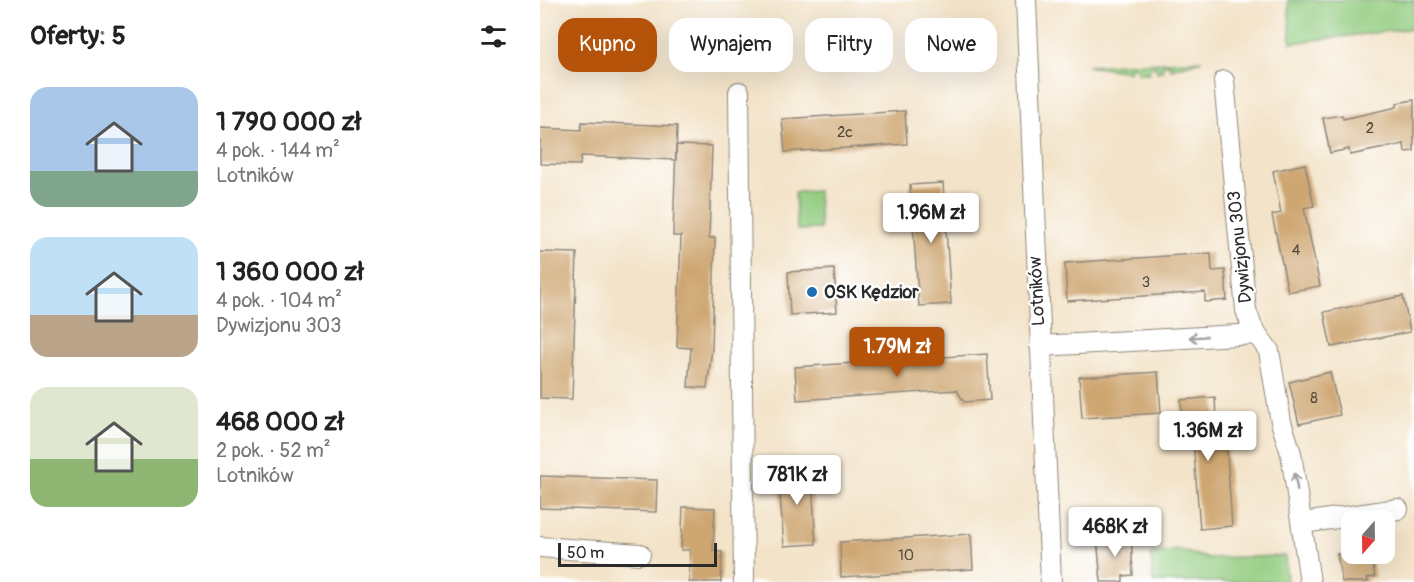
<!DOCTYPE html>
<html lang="pl">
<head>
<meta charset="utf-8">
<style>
  :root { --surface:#fff; --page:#f6f6f6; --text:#222; --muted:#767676; --accent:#b45309 }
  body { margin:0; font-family:Pangolin,sans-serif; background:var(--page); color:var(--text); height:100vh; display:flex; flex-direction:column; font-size:22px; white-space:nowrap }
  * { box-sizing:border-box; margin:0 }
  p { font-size:20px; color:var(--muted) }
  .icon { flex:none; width:33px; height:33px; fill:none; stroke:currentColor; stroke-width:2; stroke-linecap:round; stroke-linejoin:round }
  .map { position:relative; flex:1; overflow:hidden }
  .side { display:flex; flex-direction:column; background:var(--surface); width:540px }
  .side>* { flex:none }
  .hud { position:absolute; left:18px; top:18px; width:570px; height:54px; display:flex; gap:12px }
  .needle { width:39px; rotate:200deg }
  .tools { position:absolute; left:801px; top:510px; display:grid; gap:12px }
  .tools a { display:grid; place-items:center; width:54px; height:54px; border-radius:12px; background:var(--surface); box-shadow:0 6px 24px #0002; font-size:30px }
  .scale { position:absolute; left:18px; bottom:15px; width:159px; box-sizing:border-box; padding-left:6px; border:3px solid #2b2b2b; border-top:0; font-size:16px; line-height:21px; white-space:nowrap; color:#2b2b2b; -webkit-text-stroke:4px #fff; paint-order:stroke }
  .price { position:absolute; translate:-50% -51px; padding:0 14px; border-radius:6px; background:#fff; color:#222; font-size:20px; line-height:39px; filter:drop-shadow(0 2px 3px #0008) }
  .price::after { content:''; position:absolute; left:50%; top:36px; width:18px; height:14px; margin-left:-9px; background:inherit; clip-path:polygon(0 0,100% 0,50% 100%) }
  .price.active { background:var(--accent); color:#fff }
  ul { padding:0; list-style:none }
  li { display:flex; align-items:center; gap:18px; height:150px; padding:0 30px }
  li span { display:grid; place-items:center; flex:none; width:168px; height:120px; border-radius:18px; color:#555 }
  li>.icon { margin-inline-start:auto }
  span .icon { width:72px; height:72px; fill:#fffc; stroke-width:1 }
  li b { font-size:26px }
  h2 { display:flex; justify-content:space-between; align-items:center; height:72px; padding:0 30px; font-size:26px }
  .chip { padding:0 21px; border-radius:18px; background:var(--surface); box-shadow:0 6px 24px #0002; font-size:21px; line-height:54px }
  .chip.active { background:var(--accent); color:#fff }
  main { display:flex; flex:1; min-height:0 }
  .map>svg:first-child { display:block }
  .green { fill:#93cc80; stroke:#5f7c56; stroke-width:1.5 }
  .building { fill:#cea671 }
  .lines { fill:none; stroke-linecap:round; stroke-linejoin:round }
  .street-casing { stroke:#8f877a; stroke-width:22 }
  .street { stroke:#fff; stroke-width:20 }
  .oneway { stroke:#a0a0a0 }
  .poi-dot { fill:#1f6fb2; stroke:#fff; stroke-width:2 }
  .labels { text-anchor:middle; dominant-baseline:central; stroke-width:4.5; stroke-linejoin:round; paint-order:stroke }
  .number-label { font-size:15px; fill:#544a3c }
  .street-label { font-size:18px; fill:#2b2b2b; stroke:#fff }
  .poi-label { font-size:18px; font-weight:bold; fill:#2b2b2b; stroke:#fff; text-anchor:start }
</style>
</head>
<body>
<main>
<section class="side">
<h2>Oferty: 5<svg class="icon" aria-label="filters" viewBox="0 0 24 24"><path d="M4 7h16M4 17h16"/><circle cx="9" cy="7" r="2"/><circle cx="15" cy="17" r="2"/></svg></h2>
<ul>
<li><span style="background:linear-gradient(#a9c7e8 70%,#7fa58c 0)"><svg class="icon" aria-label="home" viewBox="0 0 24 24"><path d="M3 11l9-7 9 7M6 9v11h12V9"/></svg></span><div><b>1 790 000 zł</b><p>4 pok. · 144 m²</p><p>Lotników</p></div></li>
<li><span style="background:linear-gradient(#bfe0f5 65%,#b9a48a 0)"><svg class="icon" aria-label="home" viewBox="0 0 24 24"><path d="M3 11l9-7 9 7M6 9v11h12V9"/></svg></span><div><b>1 360 000 zł</b><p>4 pok. · 104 m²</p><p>Dywizjonu 303</p></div></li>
<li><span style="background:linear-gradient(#dfe7d0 60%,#8fb573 0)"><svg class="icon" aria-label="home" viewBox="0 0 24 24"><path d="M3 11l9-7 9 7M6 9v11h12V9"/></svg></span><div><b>468 000 zł</b><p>2 pok. · 52 m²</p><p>Lotników</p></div></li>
</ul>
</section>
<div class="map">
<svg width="874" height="582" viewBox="0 0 874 582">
  <rect width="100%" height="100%" fill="#fff"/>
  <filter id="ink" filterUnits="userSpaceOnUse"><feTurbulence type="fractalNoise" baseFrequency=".0167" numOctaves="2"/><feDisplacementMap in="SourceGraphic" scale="12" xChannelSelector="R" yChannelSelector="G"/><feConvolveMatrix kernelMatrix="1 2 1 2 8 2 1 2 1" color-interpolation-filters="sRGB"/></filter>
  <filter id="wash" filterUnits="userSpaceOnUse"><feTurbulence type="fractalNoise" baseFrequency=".008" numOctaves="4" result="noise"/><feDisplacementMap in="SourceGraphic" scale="24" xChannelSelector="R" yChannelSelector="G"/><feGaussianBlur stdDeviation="1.35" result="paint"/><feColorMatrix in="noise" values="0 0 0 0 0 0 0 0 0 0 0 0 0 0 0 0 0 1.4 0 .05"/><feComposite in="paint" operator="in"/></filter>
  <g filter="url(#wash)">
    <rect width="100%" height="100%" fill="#f3e3c8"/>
    <!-- green -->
    <path class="green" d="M748,0H874V28L751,43Z
      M662,60L631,69L629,64L622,66L623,71L617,72L616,67L609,68V73H597L596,68H589V72L547,66Z
      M278,191L280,229L257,230L255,192Z
      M639,550L667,558L745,556L747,582H613L611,554Z"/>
    <g id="blocks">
      <!-- building -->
      <path class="building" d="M874,100V151L865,152L864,144L810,155L809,149L790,153L783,118L802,115L803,119L857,107V103Z
        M365,111L367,144L245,152L242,119Z
        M42,122L137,126L136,160L41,156L40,165L0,164V128L41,130Z
        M136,145L172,146L169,238H175L172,349L167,388L148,387L151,348L137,347L141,236H133Z
        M765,164L774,206L764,208L780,286L748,292L732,215L741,213L733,171Z
        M403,183L411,304L379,306L370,185Z
        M0,252L37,253L32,399L0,398Z
        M671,253L672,271L685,270L687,300L665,302V292L527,301L525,263Z
        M294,269L297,312L250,315L248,272Z
        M863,296L870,332L791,347L784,312Z
        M447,354L450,400L424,402L417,390L257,400L255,367Z
        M618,372L621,413L542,418L539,377Z
        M790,372L800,415L759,424L749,382Z
        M675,397L677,439H686L692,526L660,529L653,441L644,442L641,400Z
        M271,467L276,544L244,546L238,469Z
        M0,476L117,480L116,512L0,508Z
        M143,507L175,508L173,551L182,552L181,582H149L150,550H141Z
        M431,534L433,569L301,577L300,542Z
        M591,534L593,575L583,576V582H561L557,537Z
        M797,554H831L835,577L827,578L828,582H802Z"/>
    </g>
  </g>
  <g filter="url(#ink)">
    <use href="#blocks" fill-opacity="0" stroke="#8f877a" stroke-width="1.5"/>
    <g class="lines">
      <defs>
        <path id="street" d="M486,0L511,582
          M684,81L706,310L712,327L729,351L741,422L751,453L770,582
          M199,92L204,582
          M500,346L716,334
          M763,523L858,509
          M0,547L100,554"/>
      </defs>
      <!-- street casing -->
      <use href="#street" class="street-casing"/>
      <!-- street -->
      <use href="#street" class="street"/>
    </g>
    <!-- one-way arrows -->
    <defs><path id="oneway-shaft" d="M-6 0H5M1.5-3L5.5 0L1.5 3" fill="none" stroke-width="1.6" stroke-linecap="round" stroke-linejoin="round" transform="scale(1.5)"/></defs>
    <g class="oneway">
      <use href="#oneway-shaft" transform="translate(658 337) rotate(176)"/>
      <use href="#oneway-shaft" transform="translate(756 482) rotate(-99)"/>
    </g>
  </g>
  <!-- markers -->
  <circle class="poi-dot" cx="272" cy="292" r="6"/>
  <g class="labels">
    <!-- number labels -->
    <g class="number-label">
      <text x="830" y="128">2</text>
      <text x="305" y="132">2c</text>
      <text x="756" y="250">4</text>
      <text x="606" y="282">3</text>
      <text x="774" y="398">8</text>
      <text x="366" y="555">10</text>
    </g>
    <!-- street labels -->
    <g class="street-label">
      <text transform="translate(700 247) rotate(-96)">Dywizjonu 303</text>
      <text transform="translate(497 291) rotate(-93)">Lotników</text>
    </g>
    <!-- poi labels -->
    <g class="poi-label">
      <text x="284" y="292">OSK Kędzior</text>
    </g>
  </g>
</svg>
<div class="tools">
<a><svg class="needle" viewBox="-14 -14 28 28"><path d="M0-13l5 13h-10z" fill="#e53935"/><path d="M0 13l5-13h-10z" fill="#767676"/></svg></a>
</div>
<div class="scale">50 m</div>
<b class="price" style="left:391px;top:244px">1.96M zł</b>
<b class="price active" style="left:357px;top:378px">1.79M zł</b>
<b class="price" style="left:668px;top:462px">1.36M zł</b>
<b class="price" style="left:257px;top:506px">781K zł</b>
<b class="price" style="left:575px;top:558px">468K zł</b>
<div class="hud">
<a class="chip active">Kupno</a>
<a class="chip">Wynajem</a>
<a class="chip">Filtry</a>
<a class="chip">Nowe</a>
</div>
</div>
</main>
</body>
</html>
